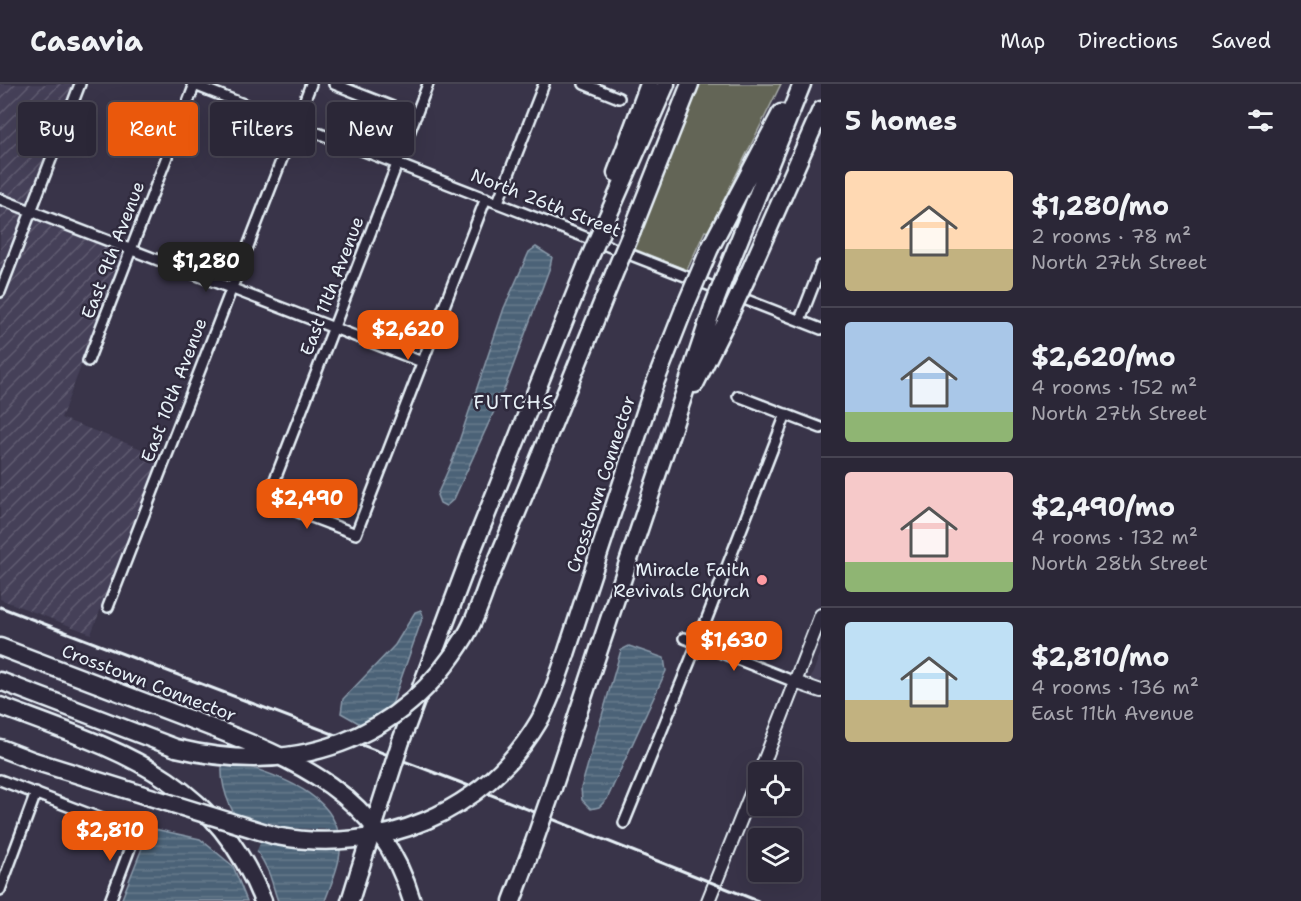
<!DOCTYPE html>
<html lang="en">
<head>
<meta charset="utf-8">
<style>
  :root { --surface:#2b2737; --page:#332f3f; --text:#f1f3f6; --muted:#a6a5ad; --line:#474452; --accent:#ea580c }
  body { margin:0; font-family:"Shantell Sans",sans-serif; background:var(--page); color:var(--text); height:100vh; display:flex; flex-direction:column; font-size:22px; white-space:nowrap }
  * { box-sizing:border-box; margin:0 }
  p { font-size:20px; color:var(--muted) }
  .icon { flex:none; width:33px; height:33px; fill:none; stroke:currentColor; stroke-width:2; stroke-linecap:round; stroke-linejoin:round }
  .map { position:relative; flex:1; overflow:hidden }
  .side { display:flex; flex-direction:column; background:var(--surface); width:480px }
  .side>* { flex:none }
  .guide { position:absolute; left:18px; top:18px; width:570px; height:54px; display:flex; gap:12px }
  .buttons { position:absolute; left:748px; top:678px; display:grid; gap:12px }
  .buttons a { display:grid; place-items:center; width:54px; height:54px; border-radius:6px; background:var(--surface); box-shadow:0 6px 24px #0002,0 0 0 2px var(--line); font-size:30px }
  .price { position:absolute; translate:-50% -51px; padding:0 14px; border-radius:12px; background:var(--accent); color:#fff; font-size:20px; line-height:39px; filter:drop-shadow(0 2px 3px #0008) }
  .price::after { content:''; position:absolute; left:50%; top:36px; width:18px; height:14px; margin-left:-9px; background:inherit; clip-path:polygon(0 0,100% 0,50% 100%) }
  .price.selected { background:#222; color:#fff }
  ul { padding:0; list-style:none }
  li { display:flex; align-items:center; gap:18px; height:150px; padding:0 24px }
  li+li { border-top:2px solid var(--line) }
  li span { display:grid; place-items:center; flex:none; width:168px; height:120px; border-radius:6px; color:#555 }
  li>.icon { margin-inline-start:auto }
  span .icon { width:72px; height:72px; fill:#fffc; stroke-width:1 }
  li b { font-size:26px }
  h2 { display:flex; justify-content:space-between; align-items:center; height:72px; padding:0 24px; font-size:26px }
  .pill { padding:0 21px; border-radius:6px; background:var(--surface); box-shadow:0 6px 24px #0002,0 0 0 2px var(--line); font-size:21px; line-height:54px }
  .pill.selected { background:var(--accent); color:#fff }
  header { display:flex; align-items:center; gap:36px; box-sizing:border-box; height:84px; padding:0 30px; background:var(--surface); border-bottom:2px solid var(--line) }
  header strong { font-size:28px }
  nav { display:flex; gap:33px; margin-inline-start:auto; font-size:21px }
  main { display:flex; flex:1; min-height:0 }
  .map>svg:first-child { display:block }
  .built { fill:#454058 }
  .industrial { fill:url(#industrial-furrows) }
  .grass { fill:#646557; stroke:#a6aba8; stroke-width:1.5 }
  .water { fill:url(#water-rules); stroke:#8a9bab; stroke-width:1.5 }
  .pier { fill:#393449 }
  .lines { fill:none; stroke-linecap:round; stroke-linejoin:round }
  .street-casing { stroke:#e8f1f8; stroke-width:14 }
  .secondary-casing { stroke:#e8f1f8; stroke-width:16 }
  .highway-casing { stroke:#e8f1f8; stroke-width:21 }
  .street { stroke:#2f2a3d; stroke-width:9 }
  .secondary { stroke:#2f2a3d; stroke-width:12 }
  .highway { stroke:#2f2a3d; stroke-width:16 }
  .rail { stroke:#e8f1f8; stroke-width:3 }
  .highway-bridge-casing { stroke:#e8f1f8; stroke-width:21; stroke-linecap:butt }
  .highway-bridge { stroke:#2f2a3d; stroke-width:16 }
  .poi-dot { fill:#ff9aa2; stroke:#2f2a3d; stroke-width:2 }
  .labels { text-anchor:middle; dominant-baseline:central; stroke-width:5; stroke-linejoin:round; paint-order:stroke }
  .street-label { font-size:18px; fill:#e8f1f8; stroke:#2f2a3d }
  .poi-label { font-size:18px; fill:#e8f1f8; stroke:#2f2a3d; text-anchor:end }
  .neighbourhood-label { font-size:20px; letter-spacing:1.5px; fill:#e8f1f8; stroke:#2f2a3d }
</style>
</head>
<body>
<header>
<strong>Casavia</strong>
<nav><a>Map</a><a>Directions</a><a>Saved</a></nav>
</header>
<main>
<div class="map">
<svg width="821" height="817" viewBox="0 0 821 817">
  <defs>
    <pattern id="industrial-furrows" width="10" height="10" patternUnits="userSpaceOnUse" patternTransform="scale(1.5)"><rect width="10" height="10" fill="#454058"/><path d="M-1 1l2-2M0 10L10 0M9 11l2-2" fill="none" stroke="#605c71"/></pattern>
    <pattern id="water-rules" width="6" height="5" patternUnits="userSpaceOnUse" patternTransform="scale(1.5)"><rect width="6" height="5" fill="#4c6277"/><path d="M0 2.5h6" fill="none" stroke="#66798b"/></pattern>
  </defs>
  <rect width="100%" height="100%" fill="#393449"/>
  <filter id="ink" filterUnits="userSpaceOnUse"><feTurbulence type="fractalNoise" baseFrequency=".0167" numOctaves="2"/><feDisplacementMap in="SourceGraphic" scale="12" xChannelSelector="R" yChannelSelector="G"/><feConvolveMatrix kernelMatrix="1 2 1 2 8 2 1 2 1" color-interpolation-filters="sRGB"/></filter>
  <g filter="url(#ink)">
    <!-- built -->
    <path class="built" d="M821,567V607L808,602Z"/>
    <!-- industrial -->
    <path class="industrial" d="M0,0H73L23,128L125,169L61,334L160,372L91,550L0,515Z"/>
    <!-- grass -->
    <path class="grass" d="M700,0H781L708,148L705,147L687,186L634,165Z"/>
    <!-- water -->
    <path class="water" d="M536,163L552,173L550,183L506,301L454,415L446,422L440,419L437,411L453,375L504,224L529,168Z
      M421,526L423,532L383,646L378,650L341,629L343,615L395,561L415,528Z
      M629,562L664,574L666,587L607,715L599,723L591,725L582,716L581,704L621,566Z
      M241,680C283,694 344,713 340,768C339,784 330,802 325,817H278C274,807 272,795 267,785C251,751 220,723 222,683Z
      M150,744L200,755L233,782L247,817H121Z"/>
    <!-- pier -->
    <path class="pier" d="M241,677L264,685L219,683L222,680Z
      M229,727L287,744L342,746L343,765H308L261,757L255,771Z"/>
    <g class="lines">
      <defs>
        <path id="street" d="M192,0L821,245
          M334,0L416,32
          M428,0L267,416L356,450L486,114
          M584,0L619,14
          M0,115L422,278
          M498,118L544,0
          M0,208L80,0
          M800,236L821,182
          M88,277L195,0
          M738,312L821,344
          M108,523L311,0
          M684,554L795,598
          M0,696L136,748L110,817
          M624,739L697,560L786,330
          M0,806L36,709"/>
        <path id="secondary" d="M795,598L821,607
          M760,688L821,531
          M708,817L759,690"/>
        <path id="highway" d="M616,89L649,0
          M607,134L666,0
          M632,147L690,0
          M710,164L781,29
          M728,184L802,0
          M749,189L821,26
          M695,300L730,230
          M525,409L616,185
          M0,563L192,636
          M566,570L653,304L684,225
          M0,597L176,664
          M0,622C116,666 212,691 263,817
          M401,657L472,467L589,175
          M0,664L34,677
          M553,704L713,223
          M350,817L359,788
          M512,817L533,761"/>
      </defs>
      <!-- street casing -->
      <use href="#street" class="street-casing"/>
      <!-- secondary casing -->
      <use href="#secondary" class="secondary-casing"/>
      <!-- highway casing -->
      <use href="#highway" class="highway-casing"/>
      <!-- street -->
      <use href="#street" class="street"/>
      <!-- secondary -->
      <use href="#secondary" class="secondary"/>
      <!-- highway -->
      <use href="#highway" class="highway"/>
      <!-- rail -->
      <path class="rail" d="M0,523L459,698L758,817"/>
      <defs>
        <path id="highway-bridge" d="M589,175L607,134
          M616,185L632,147
          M713,223L728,184
          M684,225L710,164
          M730,230L749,189
          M192,636C290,674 379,705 412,817
          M176,664C294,693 401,659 466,551C475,536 481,518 487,501C500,470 512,440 525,409
          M34,677L276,752C379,772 485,729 539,637C551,616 558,593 566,570
          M533,761L553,704
          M359,788L401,657"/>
      </defs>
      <!-- highway-bridge casing -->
      <use href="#highway-bridge" class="highway-bridge-casing"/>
      <!-- highway-bridge -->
      <use href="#highway-bridge" class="highway-bridge"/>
    </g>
  </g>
  <!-- markers -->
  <circle class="poi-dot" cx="762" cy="496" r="6"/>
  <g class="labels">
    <!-- street labels -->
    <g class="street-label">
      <text transform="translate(546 119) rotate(21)">North 26th Street</text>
      <text transform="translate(113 166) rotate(-69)">East 9th Avenue</text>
      <text transform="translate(332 202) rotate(-69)">East 11th Avenue</text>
      <text transform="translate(174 306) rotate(-69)">East 10th Avenue</text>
      <text transform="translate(601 400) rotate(-72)">Crosstown Connector</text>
      <text transform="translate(149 599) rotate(21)">Crosstown Connector</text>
    </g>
    <!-- poi labels -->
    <g class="poi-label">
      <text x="750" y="486">Miracle Faith<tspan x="750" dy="21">Revivals Church</tspan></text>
    </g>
    <!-- neighbourhood labels -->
    <g class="neighbourhood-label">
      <text x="514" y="318">FUTCHS</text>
    </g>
  </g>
</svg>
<div class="buttons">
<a><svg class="icon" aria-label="locate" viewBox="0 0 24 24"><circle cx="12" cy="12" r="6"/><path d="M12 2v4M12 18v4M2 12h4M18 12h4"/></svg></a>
<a><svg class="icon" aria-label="layers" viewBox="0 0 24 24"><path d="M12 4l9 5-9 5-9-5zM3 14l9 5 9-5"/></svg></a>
</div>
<b class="price selected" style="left:206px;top:209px">$1,280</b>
<b class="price" style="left:408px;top:277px">$2,620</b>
<b class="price" style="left:307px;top:446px">$2,490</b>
<b class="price" style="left:734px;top:588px">$1,630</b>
<b class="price" style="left:110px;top:778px">$2,810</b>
<div class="guide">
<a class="pill">Buy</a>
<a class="pill selected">Rent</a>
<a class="pill">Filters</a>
<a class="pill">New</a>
</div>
</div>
<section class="side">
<h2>5 homes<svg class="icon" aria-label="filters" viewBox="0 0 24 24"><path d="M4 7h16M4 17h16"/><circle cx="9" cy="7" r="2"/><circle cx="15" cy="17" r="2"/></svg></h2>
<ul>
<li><span style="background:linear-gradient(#ffd9b3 65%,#c2b280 0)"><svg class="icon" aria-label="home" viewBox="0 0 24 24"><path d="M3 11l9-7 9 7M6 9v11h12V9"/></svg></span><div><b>$1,280/mo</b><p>2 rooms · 78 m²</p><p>North 27th Street</p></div></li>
<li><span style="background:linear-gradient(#a9c7e8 75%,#8fb573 0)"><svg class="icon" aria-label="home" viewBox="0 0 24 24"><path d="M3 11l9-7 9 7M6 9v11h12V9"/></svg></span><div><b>$2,620/mo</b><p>4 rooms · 152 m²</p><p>North 27th Street</p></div></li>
<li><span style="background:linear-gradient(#f6c9c9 75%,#8fb573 0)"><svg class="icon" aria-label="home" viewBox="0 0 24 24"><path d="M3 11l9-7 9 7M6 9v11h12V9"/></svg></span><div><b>$2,490/mo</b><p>4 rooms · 132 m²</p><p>North 28th Street</p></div></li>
<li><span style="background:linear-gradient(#bfe0f5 65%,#c2b280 0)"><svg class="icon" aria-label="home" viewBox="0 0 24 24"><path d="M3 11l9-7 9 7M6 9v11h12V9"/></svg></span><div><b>$2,810/mo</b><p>4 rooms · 136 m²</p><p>East 11th Avenue</p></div></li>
</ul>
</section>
</main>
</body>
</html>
